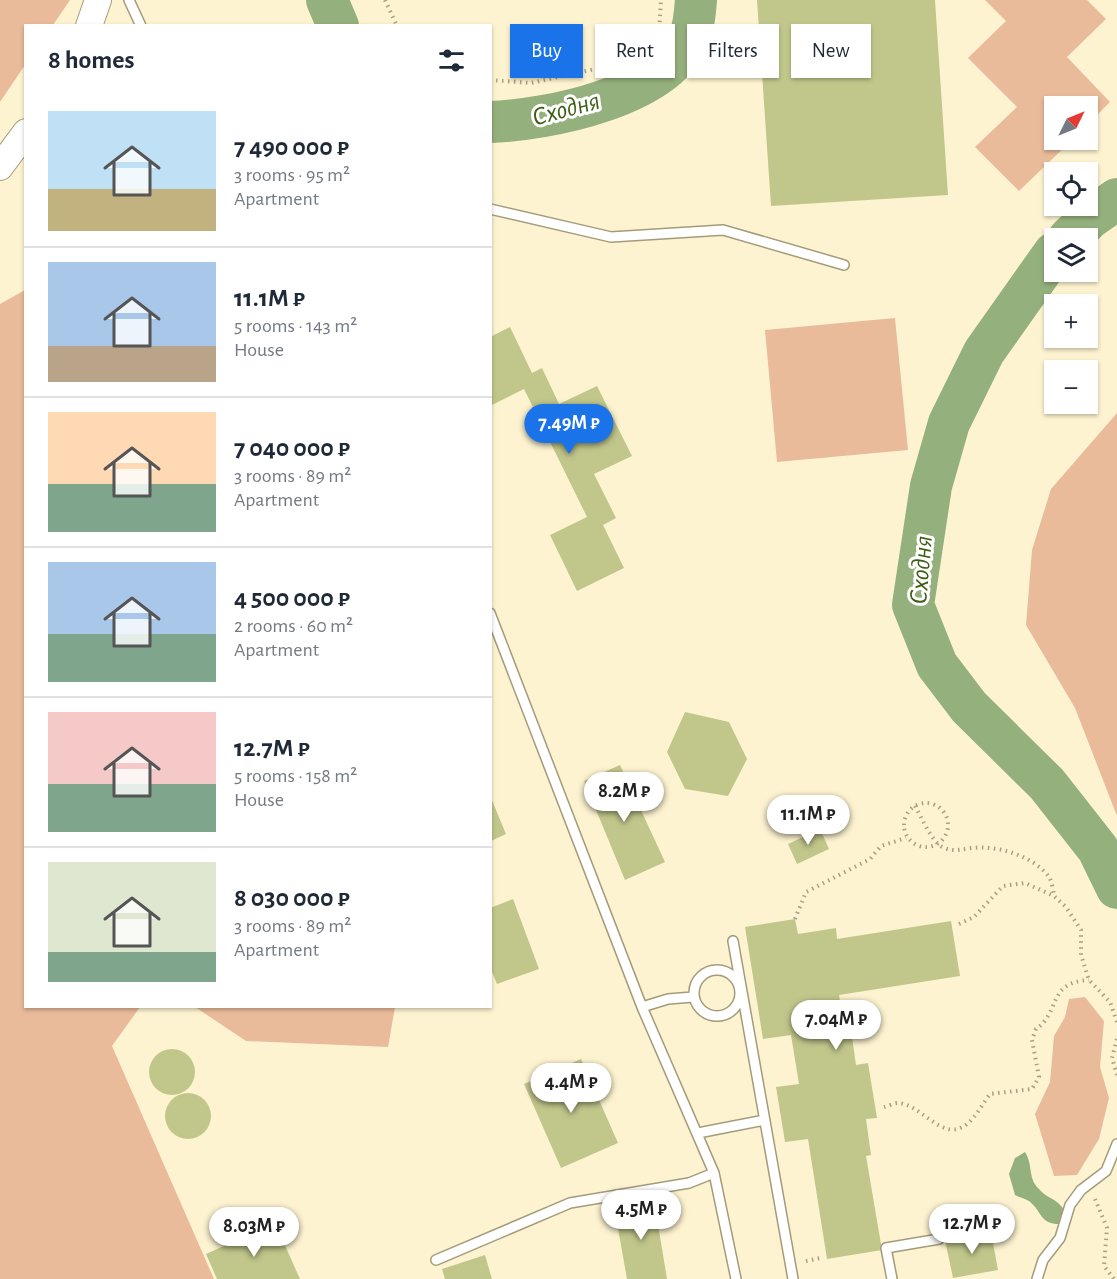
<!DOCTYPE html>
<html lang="en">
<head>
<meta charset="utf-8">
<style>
  :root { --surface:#fff; --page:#f6f6f7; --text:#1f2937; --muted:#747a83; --line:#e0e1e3; --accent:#1a73e8 }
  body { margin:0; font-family:"Alegreya Sans",sans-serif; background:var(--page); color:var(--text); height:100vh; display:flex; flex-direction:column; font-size:22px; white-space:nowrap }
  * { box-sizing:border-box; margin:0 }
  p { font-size:20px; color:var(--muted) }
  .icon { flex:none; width:33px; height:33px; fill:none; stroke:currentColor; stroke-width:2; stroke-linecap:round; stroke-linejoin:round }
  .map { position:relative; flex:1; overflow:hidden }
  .sheet { position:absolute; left:24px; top:24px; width:468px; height:984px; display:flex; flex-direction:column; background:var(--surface); border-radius:0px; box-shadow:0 2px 4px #0004 }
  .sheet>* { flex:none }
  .banner { position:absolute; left:510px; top:24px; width:516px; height:54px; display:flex; gap:12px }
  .needle { width:39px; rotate:47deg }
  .buttons { position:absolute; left:1044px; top:96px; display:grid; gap:12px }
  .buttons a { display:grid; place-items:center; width:54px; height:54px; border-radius:0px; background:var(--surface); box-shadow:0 2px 4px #0004; font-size:30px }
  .price { position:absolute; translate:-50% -51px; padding:0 14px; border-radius:21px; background:#fff; color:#222; font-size:20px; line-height:39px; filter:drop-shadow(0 2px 3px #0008) }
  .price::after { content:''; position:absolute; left:50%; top:36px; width:18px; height:14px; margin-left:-9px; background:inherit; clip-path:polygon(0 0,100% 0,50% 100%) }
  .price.current { background:var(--accent); color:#fff }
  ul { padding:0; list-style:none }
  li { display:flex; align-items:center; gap:18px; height:150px; padding:0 24px }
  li+li { border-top:2px solid var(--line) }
  li span { display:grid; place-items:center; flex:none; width:168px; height:120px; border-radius:0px; color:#555 }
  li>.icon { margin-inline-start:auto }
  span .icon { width:72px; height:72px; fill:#fffc; stroke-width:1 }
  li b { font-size:26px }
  h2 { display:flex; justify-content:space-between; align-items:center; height:72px; padding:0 24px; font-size:26px }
  .pill { padding:0 21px; border-radius:0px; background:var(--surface); box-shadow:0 2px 4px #0004; font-size:21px; line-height:54px }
  .pill.current { background:var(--accent); color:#fff }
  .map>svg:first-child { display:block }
  .green { fill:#e9bb9a }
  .water { fill:#94b07c }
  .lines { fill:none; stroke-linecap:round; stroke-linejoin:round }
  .river { stroke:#94b07c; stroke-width:42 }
  .building { fill:#c1c78b }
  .service-casing { stroke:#a49b7a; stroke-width:12 }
  .secondary-casing { stroke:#a49b7a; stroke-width:28 }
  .path { stroke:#a7a085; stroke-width:4; stroke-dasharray:1.5 4.5; stroke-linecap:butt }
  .service { stroke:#fff; stroke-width:9 }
  .secondary { stroke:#fff; stroke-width:26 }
  .labels { text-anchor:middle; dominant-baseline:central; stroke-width:6; stroke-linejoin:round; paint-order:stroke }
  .water-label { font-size:26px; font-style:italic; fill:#3d5e12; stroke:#fff }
</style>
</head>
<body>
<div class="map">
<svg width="1117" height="1279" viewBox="0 0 1117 1279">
  <rect width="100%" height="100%" fill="#fdf3d0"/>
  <!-- green -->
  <path class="green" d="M0,0H70L53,25L26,26L25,65L0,102Z
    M985,0H1087L1106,19L1067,57L1110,102L1088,124V106H1054V140H1072L1019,191L975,147L1017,107L968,58L1006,21Z
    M25,290L26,1006L140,1007L112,1046L214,1279H0V304Z
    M895,318L908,450L777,462L765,330Z
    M1117,413V816L1075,708L1026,625L1032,550L1051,489Z
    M1085,997L1104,1021L1100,1067L1109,1098L1099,1139L1077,1175L1054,1176L1035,1114L1050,1082L1054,1036L1065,1017L1069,999Z
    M195,1007H395L388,1047L246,1041Z"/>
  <!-- water -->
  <path class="water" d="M1025,1152C1033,1164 1028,1178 1038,1188C1048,1200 1057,1197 1066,1213L1062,1224C1039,1225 1043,1212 1029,1201C1026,1199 1019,1197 1015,1195L1009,1174L1015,1158Z"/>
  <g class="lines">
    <!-- river -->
    <path class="river" d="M327,0L338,26
      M490,122C547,120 667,97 690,36C694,26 695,12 696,0
      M1069,238L1090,218L1117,199
      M1054,253L984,352L949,423L931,486L913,605L937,665L969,707L1047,784L1098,849L1117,888"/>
  </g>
  <!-- building -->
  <path class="building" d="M757,0H935L948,195L771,206Z
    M510,327L532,373L542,368L559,404L597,386L632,456L594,474L616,518L603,525L624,568L577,591L550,535L587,517L524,389L490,406V337Z
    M685,712L729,722L747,759L728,796L685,789L667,752Z
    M620,765L665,862L625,880L584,781Z
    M491,798L506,834L491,841Z
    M820,829L829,849L797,864L788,844Z
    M513,899L539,969L497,984L490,967V908Z
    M795,919L798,934L836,928L837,939L951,921L960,976L839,995L846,1038L852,1037L856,1065L868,1063L877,1118L866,1119L871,1155L866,1156L882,1250L827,1259L808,1139L785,1142L776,1087L799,1084L791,1035L763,1039L745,927Z
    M149 1072a23 23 0 1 1 46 0a23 23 0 1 1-46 0Z
    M581,1059L618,1143L561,1168L524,1084Z
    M165 1116a23 23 0 1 1 46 0a23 23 0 1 1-46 0Z
    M654,1200L667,1279H627L614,1206Z
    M275,1223L300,1279H217L206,1254Z
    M991,1232L998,1270L953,1278L945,1240Z
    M485,1255L492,1279H445L442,1269Z"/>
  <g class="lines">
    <defs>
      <path id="service" d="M129,0L141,26
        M490,209L611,237L723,230L844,265
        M490,613L642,1007L714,1173L736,1279
        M733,941L793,1279
        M694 993a23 23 0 1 1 46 0a23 23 0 1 1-46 0Z
        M642,1007L668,999L693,997
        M698,1133L765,1120
        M436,1260L570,1203L689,1183L714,1173
        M892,1279L886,1248L939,1239
        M1037,1279L1043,1260L1060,1238L1070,1205L1081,1190L1106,1171L1117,1144"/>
      <path id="secondary" d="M89,26L98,0
        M0,167L26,132"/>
    </defs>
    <!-- service casing -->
    <use href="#service" class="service-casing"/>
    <!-- secondary casing -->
    <use href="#secondary" class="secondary-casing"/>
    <!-- path -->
    <path class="path" d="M385,0L397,26
      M490,80L531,83L613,65L659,33L661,0
      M904 825a22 22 0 1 1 44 0a22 22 0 1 1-44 0Z
      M915,806C922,818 932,843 944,848C955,852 962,849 972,848C997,845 1034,856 1049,877C1052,882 1053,890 1054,895
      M795,919L806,892L870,859L881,846L906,838
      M959,924L974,917L1003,886L1025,883L1054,896L1066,907L1081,930V955L1089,980L1110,1002L1117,1022
      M1117,1039L1112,1058L1117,1075
      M884,1107C888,1106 894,1103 898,1103C922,1104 943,1144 967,1124C976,1117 983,1103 990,1094L1032,1089L1039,1077L1032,1040L1036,1029C1061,1012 1047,982 1089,980
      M1095,1199L1107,1228L1104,1266L1114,1279
      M806,1261L820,1258"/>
    <!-- service -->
    <use href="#service" class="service"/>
    <!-- secondary -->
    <use href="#secondary" class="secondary"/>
  </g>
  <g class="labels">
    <!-- water labels -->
    <g class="water-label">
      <text transform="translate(566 109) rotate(-15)">Сходня</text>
      <text transform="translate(921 570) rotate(-85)">Сходня</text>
    </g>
  </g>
</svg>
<div class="buttons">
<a><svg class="needle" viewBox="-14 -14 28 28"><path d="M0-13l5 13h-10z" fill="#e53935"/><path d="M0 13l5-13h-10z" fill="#747a83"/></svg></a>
<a><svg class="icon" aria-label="locate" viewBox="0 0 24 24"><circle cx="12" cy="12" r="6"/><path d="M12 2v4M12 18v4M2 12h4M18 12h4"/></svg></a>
<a><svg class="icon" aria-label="layers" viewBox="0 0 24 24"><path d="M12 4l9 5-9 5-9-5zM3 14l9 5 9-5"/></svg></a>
<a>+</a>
<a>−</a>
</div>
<b class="price current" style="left:569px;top:455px">7.49M ₽</b>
<b class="price" style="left:624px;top:823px">8.2M ₽</b>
<b class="price" style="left:808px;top:846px">11.1M ₽</b>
<b class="price" style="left:836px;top:1051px">7.04M ₽</b>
<b class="price" style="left:571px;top:1114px">4.4M ₽</b>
<b class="price" style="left:641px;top:1241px">4.5M ₽</b>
<b class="price" style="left:972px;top:1255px">12.7M ₽</b>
<b class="price" style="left:254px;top:1258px">8.03M ₽</b>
<div class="banner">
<a class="pill current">Buy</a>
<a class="pill">Rent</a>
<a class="pill">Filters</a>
<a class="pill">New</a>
</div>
<section class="sheet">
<h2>8 homes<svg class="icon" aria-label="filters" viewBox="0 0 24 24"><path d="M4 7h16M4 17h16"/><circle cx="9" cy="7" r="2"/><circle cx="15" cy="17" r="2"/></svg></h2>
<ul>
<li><span style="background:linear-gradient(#bfe0f5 65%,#c2b280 0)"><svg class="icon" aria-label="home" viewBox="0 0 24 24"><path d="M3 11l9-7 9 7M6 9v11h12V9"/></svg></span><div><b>7 490 000 ₽</b><p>3 rooms · 95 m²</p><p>Apartment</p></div></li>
<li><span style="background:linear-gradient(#a9c7e8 70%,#b9a48a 0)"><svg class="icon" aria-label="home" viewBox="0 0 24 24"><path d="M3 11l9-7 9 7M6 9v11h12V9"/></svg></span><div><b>11.1M ₽</b><p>5 rooms · 143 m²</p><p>House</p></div></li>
<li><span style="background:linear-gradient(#ffd9b3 60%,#7fa58c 0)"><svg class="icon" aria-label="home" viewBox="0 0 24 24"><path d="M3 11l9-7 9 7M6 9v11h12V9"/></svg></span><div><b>7 040 000 ₽</b><p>3 rooms · 89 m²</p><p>Apartment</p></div></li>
<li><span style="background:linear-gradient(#a9c7e8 60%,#7fa58c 0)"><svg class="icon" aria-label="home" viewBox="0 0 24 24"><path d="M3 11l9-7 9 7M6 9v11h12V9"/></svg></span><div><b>4 500 000 ₽</b><p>2 rooms · 60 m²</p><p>Apartment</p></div></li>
<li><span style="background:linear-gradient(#f6c9c9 60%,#7fa58c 0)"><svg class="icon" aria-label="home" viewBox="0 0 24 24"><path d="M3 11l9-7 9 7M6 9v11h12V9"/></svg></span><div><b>12.7M ₽</b><p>5 rooms · 158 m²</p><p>House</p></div></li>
<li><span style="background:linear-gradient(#dfe7d0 75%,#7fa58c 0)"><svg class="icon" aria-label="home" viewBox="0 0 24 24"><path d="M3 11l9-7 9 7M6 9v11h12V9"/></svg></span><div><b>8 030 000 ₽</b><p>3 rooms · 89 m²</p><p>Apartment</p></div></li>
</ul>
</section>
</div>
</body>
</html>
